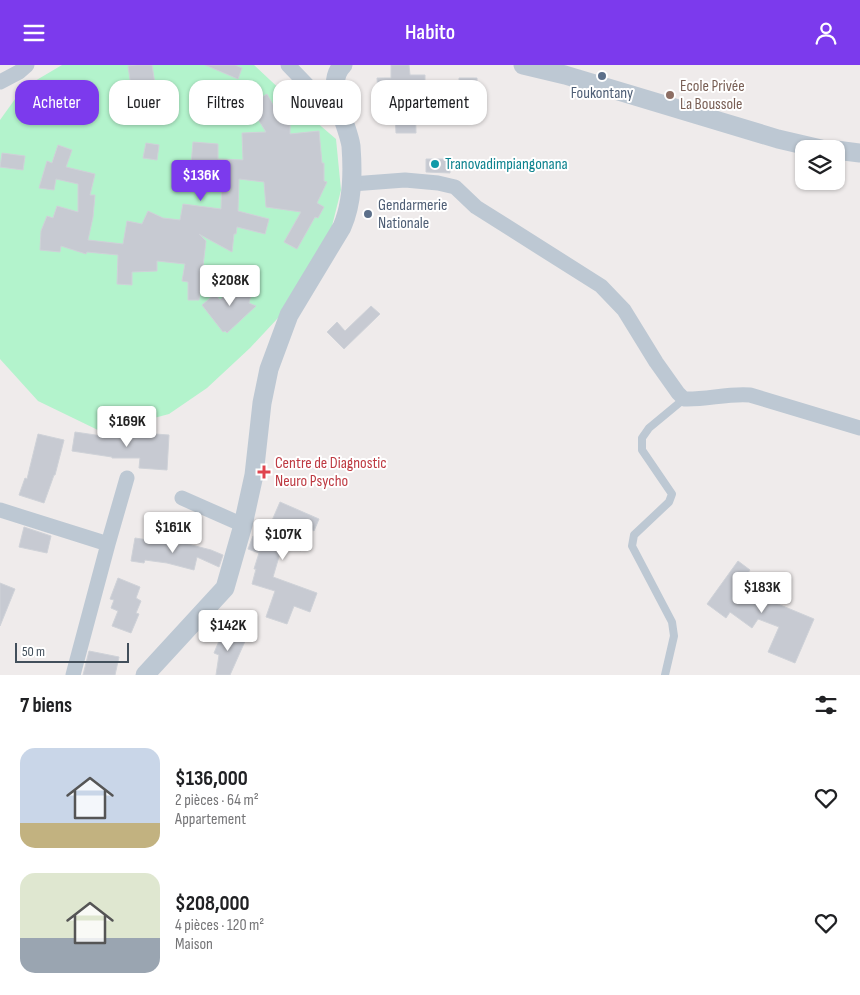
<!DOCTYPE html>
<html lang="fr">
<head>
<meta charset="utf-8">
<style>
  :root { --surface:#fff; --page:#f6f6f6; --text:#202124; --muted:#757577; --accent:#7c3aed }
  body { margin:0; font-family:"Sofia Sans Condensed",sans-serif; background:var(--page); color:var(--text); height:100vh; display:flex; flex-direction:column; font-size:19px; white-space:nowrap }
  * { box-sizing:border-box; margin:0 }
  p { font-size:16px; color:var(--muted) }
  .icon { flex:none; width:28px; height:28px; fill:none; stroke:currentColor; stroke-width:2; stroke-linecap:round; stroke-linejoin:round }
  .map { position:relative; height:610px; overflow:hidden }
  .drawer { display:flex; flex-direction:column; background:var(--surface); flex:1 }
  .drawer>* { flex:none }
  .hud { position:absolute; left:15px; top:15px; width:500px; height:45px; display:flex; gap:10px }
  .controls { position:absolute; left:795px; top:75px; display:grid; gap:10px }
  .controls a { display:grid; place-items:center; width:50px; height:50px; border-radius:10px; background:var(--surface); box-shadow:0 1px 4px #0004; font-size:25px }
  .scale { position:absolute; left:15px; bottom:12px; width:114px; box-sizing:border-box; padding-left:5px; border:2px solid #424f5b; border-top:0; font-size:14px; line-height:18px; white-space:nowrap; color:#424f5b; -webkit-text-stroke:4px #fff; paint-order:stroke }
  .price { position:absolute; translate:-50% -42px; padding:0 11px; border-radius:5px; background:#fff; color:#222; font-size:16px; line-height:32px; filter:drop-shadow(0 1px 2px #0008) }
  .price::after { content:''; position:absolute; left:50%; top:30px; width:15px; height:11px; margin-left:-8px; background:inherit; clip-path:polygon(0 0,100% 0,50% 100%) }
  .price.on { background:var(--accent); color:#fff }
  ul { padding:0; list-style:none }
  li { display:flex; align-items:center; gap:15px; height:125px; padding:0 20px }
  li span { display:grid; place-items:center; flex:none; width:140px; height:100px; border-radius:15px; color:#555 }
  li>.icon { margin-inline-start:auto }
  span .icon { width:60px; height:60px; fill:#fffc; stroke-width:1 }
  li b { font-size:21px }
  h2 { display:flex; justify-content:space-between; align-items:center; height:60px; padding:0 20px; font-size:21px }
  .chip { padding:0 18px; border-radius:15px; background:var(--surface); box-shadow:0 1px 4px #0004; font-size:18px; line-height:45px }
  .chip.on { background:var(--accent); color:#fff }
  header { display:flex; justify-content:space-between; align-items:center; height:65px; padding:0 20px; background:var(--accent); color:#fff; font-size:22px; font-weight:600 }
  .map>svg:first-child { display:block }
  .green { fill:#b3f3cc }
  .building { fill:#c7cad2; stroke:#cfd2d8 }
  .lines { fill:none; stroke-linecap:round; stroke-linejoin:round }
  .service { stroke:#bdc8d3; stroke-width:8 }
  .minor { stroke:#bdc8d3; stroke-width:15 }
  .tertiary { stroke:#bdc8d3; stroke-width:19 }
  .service-dot { fill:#5c6f8a; stroke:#fff; stroke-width:2 }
  .education-dot { fill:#8d6e63; stroke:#fff; stroke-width:2 }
  .culture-dot { fill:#0f9aa8; stroke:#fff; stroke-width:2 }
  .health-dot { fill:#e0444e; stroke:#fff; stroke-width:2 }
  .labels { text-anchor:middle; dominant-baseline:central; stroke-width:4; stroke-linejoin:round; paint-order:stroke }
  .education-label { font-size:16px; fill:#785e54; stroke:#fff; text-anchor:start }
  .service-label { font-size:16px; fill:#4e5e75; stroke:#fff }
  .culture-label { font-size:16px; fill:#0d838f; stroke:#fff; text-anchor:start }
  .health-label { font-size:16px; fill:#be3a42; stroke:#fff; text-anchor:start }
</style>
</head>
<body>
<header><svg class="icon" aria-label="menu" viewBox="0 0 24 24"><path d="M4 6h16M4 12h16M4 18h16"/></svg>Habito<svg class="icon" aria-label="person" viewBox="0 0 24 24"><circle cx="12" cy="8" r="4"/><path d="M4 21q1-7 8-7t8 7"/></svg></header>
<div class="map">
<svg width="860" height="610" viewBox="0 0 860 610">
  <rect width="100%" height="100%" fill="#efebeb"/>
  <!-- green -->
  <path class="green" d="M62,0H254L301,44L336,74L341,125L327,181L291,239L250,283L207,323L169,349L102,367L38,336L0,294V55L23,23Z"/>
  <!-- building -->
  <path class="building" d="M137,0H152L156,25L146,22L140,41L126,36L131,21L128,1Z
    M205,0H235L242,3L238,14Z
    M391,0H409L410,10H425V21L415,27L416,68H396L394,28H383L378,26L377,13H391Z
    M459,13H477V27H459Z
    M222,26L230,30V35L226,44L216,40Z
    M267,29L283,58L290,57V69L319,66L322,98H324V116L327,117L317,138L324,142L318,153L315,152L297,184L284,177L301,147L266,142L264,117L239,114L238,146L269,154L265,169L237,162L236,169H234L232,187L199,169L206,176L199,235H188V217L182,216L185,199L157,196V206L132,207V220L117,219L118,190L87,187L86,189L61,181L60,187L40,185L41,166L47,151L53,153L57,141L78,147V119L56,114L54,125L39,123L47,96L52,98L58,80L72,85L66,102L95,109L90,130H95L93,152L88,175L123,179L127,156L142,159L148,146L163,153L180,155L183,139L221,144L222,112L190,110L193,77L218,79V94L243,95L242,68L266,67L249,40Z
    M146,78L159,80L157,95L143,93Z
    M2,88L25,91L23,105L0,102Z
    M426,94H450V108L426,107Z
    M242,214L252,225L249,238L256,241L227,268L225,266L223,267L202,240L215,229L220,235Z
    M371,241L380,249L344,284L327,267L337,257L345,266Z
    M75,367L109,372H141V368L169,370L167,405L139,403L140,393H112V392L72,386Z
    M38,369L64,375L55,410H54L44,438L19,430L25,413L27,414Z
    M280,437L319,454L314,466L311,464L301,486L283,478L273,512L317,528L310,547L294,541L287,559L266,552L275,526L252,519L256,504H254L259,488L248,484L253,471L264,474Z
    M24,462L51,471L47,488L19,482Z
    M135,473L180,480V477L211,485L223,490L219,502L197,492L194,505L167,498L145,495L144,498L131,496Z
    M738,496L750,505L742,517L772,539L773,537L814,554L795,598L768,587L779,562L758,554L752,563L730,547L726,553L707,539Z
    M118,513L140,522L136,533L141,536L136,548L139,549L131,568L112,561L118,546L111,543L114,535L110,534Z
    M0,518L15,524L0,561Z
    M224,564L246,574L230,610H216L219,590L214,588Z
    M89,586L119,592L115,610H83Z"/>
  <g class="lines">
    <!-- service -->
    <path class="service" d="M665,610L674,571L672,557L632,481L634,470L669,437L672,429L642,385V373L649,363L684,334"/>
    <!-- minor -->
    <path class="minor" d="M288,0L312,25L340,44
      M0,17L19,7L27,0
      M352,119L405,115L438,118L455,122L476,142L601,221L624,245L656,297L678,328L684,334C706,335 728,328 750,330L860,363
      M182,433L243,460
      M0,445L108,479
      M73,610L108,479L127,413"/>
    <!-- tertiary -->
    <path class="tertiary" d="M523,0L565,10L778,74L821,84
      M836,85L860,88
      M145,610L225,523L243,460L254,410L262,338L269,304L289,250L342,162C353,137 353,108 351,81C348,59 323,18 343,0"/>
  </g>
  <!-- markers -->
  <g class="service-dot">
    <circle cx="602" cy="11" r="5"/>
    <circle cx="368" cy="149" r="5"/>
  </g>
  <circle class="education-dot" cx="670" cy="30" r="5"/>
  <circle class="culture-dot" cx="435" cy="99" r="5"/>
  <path class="health-dot" d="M261.5 399.5h5v5h5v5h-5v5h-5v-5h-5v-5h5z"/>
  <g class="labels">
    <!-- education labels -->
    <g class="education-label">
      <text x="680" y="21">Ecole Privée<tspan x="680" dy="18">La Boussole</tspan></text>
    </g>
    <!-- service labels -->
    <g class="service-label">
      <text x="602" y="28">Foukontany</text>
      <text x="378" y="140" text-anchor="start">Gendarmerie<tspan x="378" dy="18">Nationale</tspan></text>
    </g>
    <!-- culture labels -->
    <g class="culture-label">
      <text x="445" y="99">Tranovadimpiangonana</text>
    </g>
    <!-- health labels -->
    <g class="health-label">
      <text x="275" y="398">Centre de Diagnostic<tspan x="275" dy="18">Neuro Psycho</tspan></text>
    </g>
  </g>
</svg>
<div class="controls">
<a><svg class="icon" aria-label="layers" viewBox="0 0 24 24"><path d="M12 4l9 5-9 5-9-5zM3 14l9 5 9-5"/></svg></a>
</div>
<div class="scale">50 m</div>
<b class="price on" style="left:201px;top:137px">$136K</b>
<b class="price" style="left:230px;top:242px">$208K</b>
<b class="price" style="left:127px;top:383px">$169K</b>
<b class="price" style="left:173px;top:489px">$161K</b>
<b class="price" style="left:283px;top:496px">$107K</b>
<b class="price" style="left:762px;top:549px">$183K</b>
<b class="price" style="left:228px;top:587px">$142K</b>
<div class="hud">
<a class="chip on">Acheter</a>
<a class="chip">Louer</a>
<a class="chip">Filtres</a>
<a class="chip">Nouveau</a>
<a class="chip">Appartement</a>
</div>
</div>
<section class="drawer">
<h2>7 biens<svg class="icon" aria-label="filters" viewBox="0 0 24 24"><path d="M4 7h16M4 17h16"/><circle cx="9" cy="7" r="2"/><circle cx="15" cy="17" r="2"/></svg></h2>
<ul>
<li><span style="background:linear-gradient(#c9d6e8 75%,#c2b280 0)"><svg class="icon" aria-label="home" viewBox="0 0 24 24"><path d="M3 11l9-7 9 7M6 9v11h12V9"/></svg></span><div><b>$136,000</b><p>2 pièces · 64 m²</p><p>Appartement</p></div><svg class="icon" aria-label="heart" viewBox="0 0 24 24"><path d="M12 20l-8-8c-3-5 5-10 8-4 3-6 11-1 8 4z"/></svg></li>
<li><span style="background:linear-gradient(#dfe7d0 65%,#9aa5b1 0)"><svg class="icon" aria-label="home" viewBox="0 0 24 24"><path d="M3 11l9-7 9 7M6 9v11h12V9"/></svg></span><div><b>$208,000</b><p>4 pièces · 120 m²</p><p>Maison</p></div><svg class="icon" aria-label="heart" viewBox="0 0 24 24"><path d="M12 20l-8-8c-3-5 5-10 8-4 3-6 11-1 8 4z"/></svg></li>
</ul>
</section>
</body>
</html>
